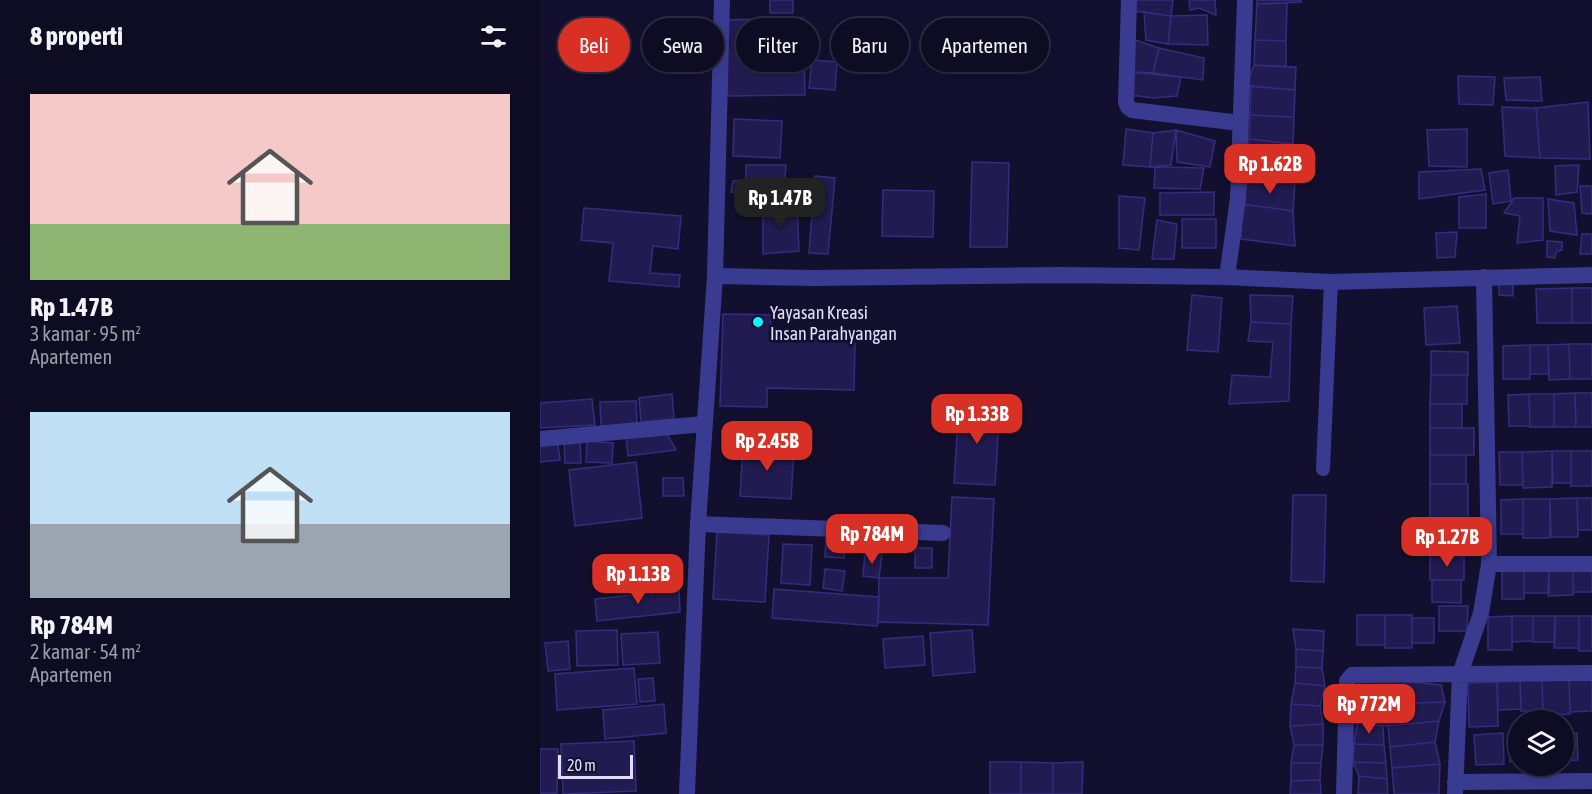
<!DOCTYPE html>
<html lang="id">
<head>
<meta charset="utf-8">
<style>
  :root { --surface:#0e0c23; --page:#1c1a30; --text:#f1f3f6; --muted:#9b9ba6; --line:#2e2c41; --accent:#d93025 }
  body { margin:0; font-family:"Asap Condensed",sans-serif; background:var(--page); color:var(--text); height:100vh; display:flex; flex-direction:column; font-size:22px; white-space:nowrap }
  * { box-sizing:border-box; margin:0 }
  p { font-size:20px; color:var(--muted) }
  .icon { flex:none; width:33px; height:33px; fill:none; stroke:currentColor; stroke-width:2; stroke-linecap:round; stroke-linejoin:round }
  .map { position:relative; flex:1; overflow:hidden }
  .drawer { display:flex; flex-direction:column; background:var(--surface); width:540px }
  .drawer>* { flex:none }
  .hud { position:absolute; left:18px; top:18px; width:570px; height:54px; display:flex; gap:12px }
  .controls { position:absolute; left:968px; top:710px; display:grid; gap:12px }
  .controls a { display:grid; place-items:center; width:66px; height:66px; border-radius:50%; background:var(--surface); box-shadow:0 3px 9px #0003,0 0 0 2px var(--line); font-size:30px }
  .scale { position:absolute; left:18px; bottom:15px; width:75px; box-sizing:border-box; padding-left:6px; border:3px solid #e0deff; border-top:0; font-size:16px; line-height:21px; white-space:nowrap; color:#e0deff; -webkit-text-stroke:4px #13102f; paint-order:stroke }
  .price { position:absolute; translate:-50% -51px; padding:0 14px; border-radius:12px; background:var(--accent); color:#fff; font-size:20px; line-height:39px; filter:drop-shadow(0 2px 3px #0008) }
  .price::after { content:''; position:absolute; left:50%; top:36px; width:18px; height:14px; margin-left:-9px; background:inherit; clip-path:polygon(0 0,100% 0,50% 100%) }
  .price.selected { background:#222; color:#fff }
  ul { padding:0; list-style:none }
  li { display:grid; align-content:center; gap:12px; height:318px; padding:0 30px }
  li span { display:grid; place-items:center; height:186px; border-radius:0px; color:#555 }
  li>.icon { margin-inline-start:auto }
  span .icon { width:108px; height:108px; fill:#fffc; stroke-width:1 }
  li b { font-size:26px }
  h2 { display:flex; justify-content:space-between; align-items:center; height:72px; padding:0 30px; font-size:26px }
  .chip { padding:0 21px; border-radius:27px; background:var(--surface); box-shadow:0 3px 9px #0003,0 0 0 2px var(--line); font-size:21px; line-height:54px }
  .chip.selected { background:var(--accent); color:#fff }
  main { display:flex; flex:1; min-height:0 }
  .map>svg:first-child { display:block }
  .building { fill:#221b51; stroke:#362c7f; stroke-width:1.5 }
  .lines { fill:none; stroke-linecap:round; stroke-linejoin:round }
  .service { stroke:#393b91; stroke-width:14 }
  .minor { stroke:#393b91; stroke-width:16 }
  .tertiary { stroke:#393b91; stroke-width:16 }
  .poi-dot { fill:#0af7ff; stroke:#13102f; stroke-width:2 }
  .labels { text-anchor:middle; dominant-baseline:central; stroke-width:6; stroke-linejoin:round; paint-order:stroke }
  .poi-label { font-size:18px; fill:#e0deff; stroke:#13102f; text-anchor:start }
</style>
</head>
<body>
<main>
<section class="drawer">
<h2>8 properti<svg class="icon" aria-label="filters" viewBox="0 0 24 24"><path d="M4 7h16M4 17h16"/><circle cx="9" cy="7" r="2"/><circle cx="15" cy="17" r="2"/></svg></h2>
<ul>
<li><span style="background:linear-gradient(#f6c9c9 70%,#8fb573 0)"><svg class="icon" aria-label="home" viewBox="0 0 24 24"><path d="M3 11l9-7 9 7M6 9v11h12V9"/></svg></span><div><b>Rp 1.47B</b><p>3 kamar · 95 m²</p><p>Apartemen</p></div></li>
<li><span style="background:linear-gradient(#bfe0f5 60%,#9aa5b1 0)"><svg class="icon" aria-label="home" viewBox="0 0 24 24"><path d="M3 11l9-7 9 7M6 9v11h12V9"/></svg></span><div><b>Rp 784M</b><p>2 kamar · 54 m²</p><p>Apartemen</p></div></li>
</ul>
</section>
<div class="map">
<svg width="1052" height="794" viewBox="0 0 1052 794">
  <rect width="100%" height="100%" fill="#13102f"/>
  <!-- building -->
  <path class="building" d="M230,0H253V13H230Z
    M594,0H633L631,16L594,11Z
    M649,0H675L676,15L659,8L650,10Z
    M717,0H761V2L717,4Z
    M747,3L746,41L715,40L717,4Z
    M604,12L631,16L628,44L606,40Z
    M667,15L668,45L628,44L631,16Z
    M263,18L265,95L187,96L186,20Z
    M595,40L619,48L613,73L592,72Z
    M715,40L746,41V67L714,65Z
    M619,48L664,58L663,80L613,73Z
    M272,60L297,62L295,90L269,88Z
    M714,65L756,67L755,90L706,86Z
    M592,72L641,77L637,96L613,98L591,95Z
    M918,76L955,77L953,105L919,104Z
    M1000,77L1002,101L966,100L964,78Z
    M711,86L755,90L754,117L710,115Z
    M1048,102L1050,159L1000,158L996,108Z
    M962,107L996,108L1000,158L965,156Z
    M710,115L754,117L753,144L709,139Z
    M194,119L242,121L240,158L193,156Z
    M586,129L613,133L610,167L583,165Z
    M927,129V167L889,166L887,130Z
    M636,130L631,165L610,167L613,133Z
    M636,130L675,141L670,167L637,162Z
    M709,139L753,144L755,183L708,180Z
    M432,162L469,163L467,247H430Z
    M206,165H246L243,196L191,192L193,181L206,180Z
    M1039,165L1037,192L1016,195L1015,166Z
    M615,167L664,168L660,189L614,188Z
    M941,169L945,190L879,199V172Z
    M968,170L971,201L953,204L949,173Z
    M275,176L295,178L288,254L269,253Z
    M708,180L755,183L753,211L702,204Z
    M1040,186H1052V214L1042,213Z
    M343,190L394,191L393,237L342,236Z
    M674,192V215H620V193Z
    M946,194V228H919V197Z
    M579,196L605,198L599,250L579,248Z
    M974,198H1003V240L977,243L980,216L964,213Z
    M1008,199L1034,203L1037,235L1010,231Z
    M223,203L257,206L259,251L223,254Z
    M702,204L753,211L755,246L701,239Z
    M44,208L141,216L138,249L113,246L110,273L140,275L139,287L69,281L73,243L41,240Z
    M642,219H676V248H642Z
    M617,220L637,224L634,259H612Z
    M917,232L915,257L897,258L896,233Z
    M1042,234H1052V254H1040Z
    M1007,241L1022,242V250L1016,252L1015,258L1007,257Z
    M959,281L973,282V296L959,295Z
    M1032,288H1052V323H1032Z
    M1032,288V323H997L996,289Z
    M652,295L682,298L678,352L647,350Z
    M710,295L753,296L751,324L711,322Z
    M917,306L920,343L886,345L884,308Z
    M183,314L231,315L230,338L315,340L314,390L227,388V407L180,406Z
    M711,322L751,324L749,401L689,404L692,375L730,377L733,342L708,341Z
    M1029,344H1052V379H1030Z
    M1029,344L1030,379L1009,380L1008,345Z
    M990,345H1008L1009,374H990Z
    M990,345V379H963V346Z
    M891,351L928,352V375H891Z
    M891,375H927V404H890Z
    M1035,393H1052V427H1036Z
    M1035,393L1036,427H1014V394Z
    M132,394L134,419L101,422L99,398Z
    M989,394H1014V427H990Z
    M989,394L990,426H969L968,395Z
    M52,399L55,425L0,428V403Z
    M96,401L97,425L61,426L60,402Z
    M890,404H922V428H890Z
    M419,405L460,407L455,485L414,483Z
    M890,428H934V455H890Z
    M126,432L136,450L88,456L86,437Z
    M17,439L20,460L0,462V441Z
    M40,439L41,463H25L24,440Z
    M47,441L73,443L72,463L46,462Z
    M203,445L254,448L251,499L200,496Z
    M1012,451H1031V483H1013Z
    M1012,451V487L983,488L982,452Z
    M1031,451H1052V486H1031Z
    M959,452H982L983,485H960Z
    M890,455H926V484H890Z
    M96,462L102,518L35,526L29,470Z
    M123,478H143L144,496H123Z
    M890,484H928V527H890Z
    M753,495H786L784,582L751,581Z
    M412,497L454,499L448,625L338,622L339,578H408Z
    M1037,498H1052V530H1038Z
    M1037,498L1038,537H1011L1010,499Z
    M983,499H1010V538H983Z
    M983,499V534H961V500Z
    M177,532L229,535L225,602L173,599Z
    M890,532H922V556L890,555Z
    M286,536H305L304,558L285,557Z
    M243,544L272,545L270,585L241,583Z
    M375,548H392V568H375Z
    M325,553L342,554L339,578L323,576Z
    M890,555H924V580H890Z
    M285,569L305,571L302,591L283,588Z
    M962,569H984V599H962Z
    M984,569H1009V593H984Z
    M1009,569H1033V595L1008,596Z
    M1033,569H1052V592H1033Z
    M892,580H921V603L892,602Z
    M234,589L339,597L338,622L337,626L232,618Z
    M139,590L140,612L57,621L55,599Z
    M899,606H928L927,631H899Z
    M817,615H845V645H817Z
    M845,615H872V648H845Z
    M972,616H993V641L972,642Z
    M972,616V650H948V617Z
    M993,616H1015V642H993Z
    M1015,616H1039V648H1014Z
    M1039,616H1052V651H1039Z
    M872,618H894V643H872Z
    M753,629L784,631L783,651L756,649Z
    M77,630L78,665L37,666L36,631Z
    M432,630L435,672L393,676L390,633Z
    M118,632L120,663L83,665L81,634Z
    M383,636L385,665L345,668L343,639Z
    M28,641L30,669L8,671L5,643Z
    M756,649L783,651L782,668L756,667Z
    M756,667L782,668L785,686L755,683Z
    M94,668L97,704L17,710L15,674Z
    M113,678L115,701L100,702L98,679Z
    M1052,678V711L1030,712L1029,679Z
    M1029,679L1030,714L1003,715L1002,680Z
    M852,680L901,685L905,702L848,704Z
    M852,680L848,704L815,703L818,682Z
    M1002,680L1003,711H981L980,681Z
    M980,681L981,709L958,710L957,682Z
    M957,682L958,726L929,727L928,683Z
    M755,683L785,686L780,706L751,704Z
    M905,702L899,721L848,726V704Z
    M815,703L848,704V726L817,723Z
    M124,704L126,733L65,739L63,710Z
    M751,704L780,706L783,724L750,726Z
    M899,721L895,742L850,747L848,726Z
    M817,723L843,726L844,745L814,744Z
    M783,724V745H754L750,726Z
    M963,733L964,764L936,765L934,735Z
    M1037,733L1038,760L1023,761V734Z
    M968,734H978V761L970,762Z
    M94,741L96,791L23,794L21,744Z
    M895,742L900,764L852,768L850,747Z
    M814,744L844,745L846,763L813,762Z
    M754,745H783L781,763H751Z
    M0,749H18L17,793H0Z
    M450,762H481V794H450Z
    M481,762L513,763V794H481Z
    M543,762L542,794H513V763Z
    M813,762L846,763L847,779L819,776Z
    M751,763H781L780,780L751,781Z
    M900,764L899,794H854L852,768Z
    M819,776L847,779L848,794H818Z
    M780,780L781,794H750L751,781Z"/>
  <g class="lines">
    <!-- service -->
    <path class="service" d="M783,469L791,282"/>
    <!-- minor -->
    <path class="minor" d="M589,0L586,102L588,107L592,110L700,123
      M687,277L698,198L705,0
      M0,439L164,424
      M158,524L403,533
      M949,564H1052
      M915,782L1052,781
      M804,794L807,681L812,675L1052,673
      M915,794L920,674L941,613L949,564L944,277"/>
    <!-- tertiary -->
    <path class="tertiary" d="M175,276L273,278L520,275L687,277L791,282L1052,275
      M147,794L158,524L175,276L182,0"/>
  </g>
  <!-- markers -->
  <circle class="poi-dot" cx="218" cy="322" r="6"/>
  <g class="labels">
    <!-- poi labels -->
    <g class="poi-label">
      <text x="230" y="312">Yayasan Kreasi<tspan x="230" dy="21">Insan Parahyangan</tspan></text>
    </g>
  </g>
</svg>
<div class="controls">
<a><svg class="icon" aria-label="layers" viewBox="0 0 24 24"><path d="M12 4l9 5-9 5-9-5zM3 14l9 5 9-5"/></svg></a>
</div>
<div class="scale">20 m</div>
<b class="price" style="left:730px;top:195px">Rp 1.62B</b>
<b class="price selected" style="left:240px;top:229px">Rp 1.47B</b>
<b class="price" style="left:437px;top:445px">Rp 1.33B</b>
<b class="price" style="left:227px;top:472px">Rp 2.45B</b>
<b class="price" style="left:332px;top:565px">Rp 784M</b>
<b class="price" style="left:907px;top:568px">Rp 1.27B</b>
<b class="price" style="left:98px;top:605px">Rp 1.13B</b>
<b class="price" style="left:829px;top:735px">Rp 772M</b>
<div class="hud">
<a class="chip selected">Beli</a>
<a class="chip">Sewa</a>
<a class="chip">Filter</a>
<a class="chip">Baru</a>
<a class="chip">Apartemen</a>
</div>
</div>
</main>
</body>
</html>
